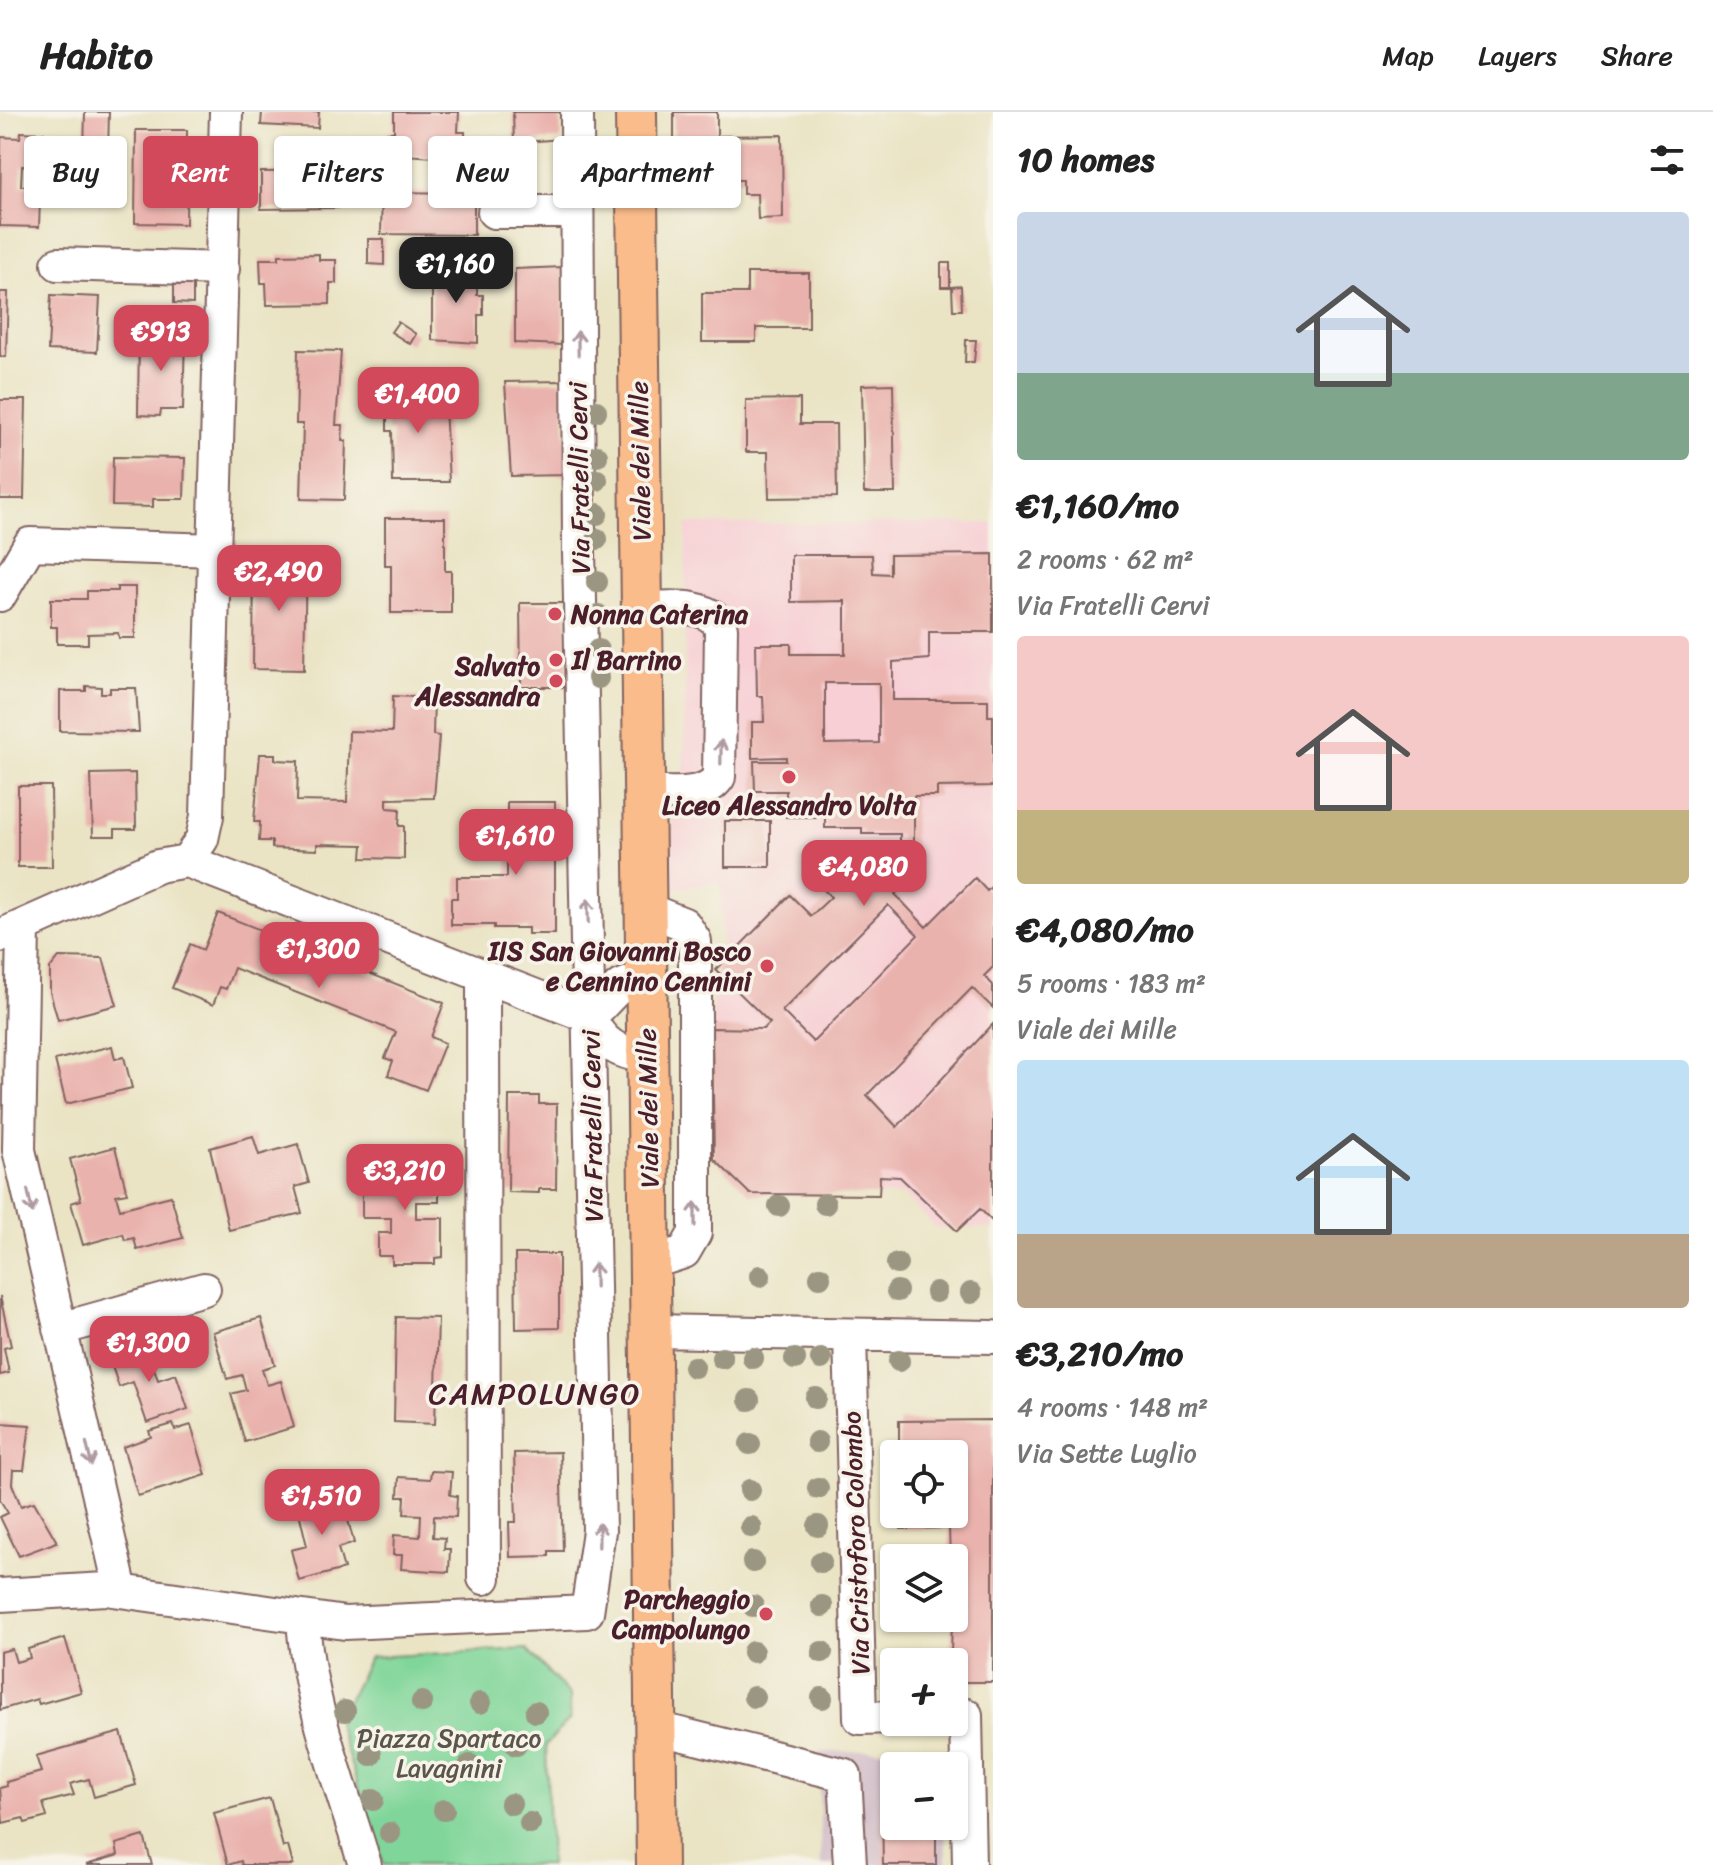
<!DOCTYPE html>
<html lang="en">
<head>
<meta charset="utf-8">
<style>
  :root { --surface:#fff; --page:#f6f6f6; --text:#222; --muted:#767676; --line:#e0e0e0; --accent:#d1495b }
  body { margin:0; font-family:Sriracha,sans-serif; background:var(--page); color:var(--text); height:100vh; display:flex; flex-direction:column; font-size:30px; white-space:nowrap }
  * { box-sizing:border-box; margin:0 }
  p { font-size:26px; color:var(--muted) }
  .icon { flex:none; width:44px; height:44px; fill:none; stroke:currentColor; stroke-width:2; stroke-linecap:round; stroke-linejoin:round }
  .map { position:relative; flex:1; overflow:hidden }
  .sheet { display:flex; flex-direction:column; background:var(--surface); width:720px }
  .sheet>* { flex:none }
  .guide { position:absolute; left:24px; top:24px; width:760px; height:72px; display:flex; gap:16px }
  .controls { position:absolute; left:880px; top:1328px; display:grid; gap:16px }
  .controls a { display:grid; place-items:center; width:88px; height:88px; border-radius:8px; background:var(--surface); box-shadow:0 2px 6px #0004; font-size:40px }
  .price { position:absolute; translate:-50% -68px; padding:0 18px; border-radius:16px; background:var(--accent); color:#fff; font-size:26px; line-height:52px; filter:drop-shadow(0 2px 4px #0008) }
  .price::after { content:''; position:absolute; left:50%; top:48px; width:24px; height:18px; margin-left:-12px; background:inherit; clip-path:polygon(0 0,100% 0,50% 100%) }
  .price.on { background:#222; color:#fff }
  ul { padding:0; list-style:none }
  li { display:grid; align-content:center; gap:16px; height:424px; padding:0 24px }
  li span { display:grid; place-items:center; height:248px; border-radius:8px; color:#555 }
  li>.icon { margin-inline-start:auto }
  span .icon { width:144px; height:144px; fill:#fffc; stroke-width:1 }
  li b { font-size:34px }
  h2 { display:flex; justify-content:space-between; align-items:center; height:96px; padding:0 24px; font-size:34px }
  .chip { padding:0 28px; border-radius:8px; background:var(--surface); box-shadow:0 2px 6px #0004; font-size:28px; line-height:72px }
  .chip.on { background:var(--accent); color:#fff }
  header { display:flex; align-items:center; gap:48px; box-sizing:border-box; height:112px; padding:0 40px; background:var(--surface); border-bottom:2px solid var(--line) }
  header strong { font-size:38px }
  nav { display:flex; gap:44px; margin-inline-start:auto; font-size:28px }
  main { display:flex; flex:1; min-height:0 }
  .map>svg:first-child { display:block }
  .built { fill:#f7cfd4 }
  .industrial { fill:#d2bdc8 }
  .green { fill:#80d69a; stroke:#657a62; stroke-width:2 }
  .building { fill:#eab2ad; fill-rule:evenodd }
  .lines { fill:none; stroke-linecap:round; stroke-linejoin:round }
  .minor-casing { stroke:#826461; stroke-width:36 }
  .major-casing { stroke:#826461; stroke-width:44 }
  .minor { stroke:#fff; stroke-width:32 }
  .major { stroke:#f9bc8a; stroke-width:40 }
  .tree { fill:#9b9682 }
  .oneway { stroke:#ae9aa0 }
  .poi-dot { fill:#d1495b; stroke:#f7f3e8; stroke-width:3 }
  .labels { text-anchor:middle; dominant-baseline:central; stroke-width:7; stroke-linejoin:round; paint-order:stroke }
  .street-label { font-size:26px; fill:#4a1f2b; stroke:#f7f3e8 }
  .poi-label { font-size:26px; font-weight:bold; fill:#4a1f2b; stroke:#f7f3e8; text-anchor:end }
  .park-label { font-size:26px; fill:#5a564c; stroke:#f7f3e8 }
  .quarter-label { font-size:30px; letter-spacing:2px; fill:#4a1f2b; stroke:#f7f3e8 }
</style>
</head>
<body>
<header>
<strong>Habito</strong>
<nav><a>Map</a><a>Layers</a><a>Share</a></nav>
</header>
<main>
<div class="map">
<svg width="993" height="1753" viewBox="0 0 993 1753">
  <rect width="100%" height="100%" fill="#f7f3e8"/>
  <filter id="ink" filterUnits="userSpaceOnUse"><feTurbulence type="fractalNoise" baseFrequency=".0125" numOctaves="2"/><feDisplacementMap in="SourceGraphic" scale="16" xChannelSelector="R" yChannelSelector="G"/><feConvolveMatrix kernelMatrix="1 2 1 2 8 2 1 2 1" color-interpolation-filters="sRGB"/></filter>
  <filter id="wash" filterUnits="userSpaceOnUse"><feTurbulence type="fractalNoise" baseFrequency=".006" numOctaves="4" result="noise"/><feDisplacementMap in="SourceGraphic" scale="32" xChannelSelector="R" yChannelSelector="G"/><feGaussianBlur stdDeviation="1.8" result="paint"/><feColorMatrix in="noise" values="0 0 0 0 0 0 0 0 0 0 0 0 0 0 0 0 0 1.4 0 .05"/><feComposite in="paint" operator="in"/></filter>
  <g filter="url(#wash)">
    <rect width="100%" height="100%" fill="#eae4c5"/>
    <!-- built -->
    <path class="built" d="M993,411V1116H936L903,1083L750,1082L714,1047L712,916L714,863L722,837L720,770L671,777L672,710L684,699L686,412Z"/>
    <!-- industrial -->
    <path class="industrial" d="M943,1637V1654H894V1714H945L946,1753H821L818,1640Z"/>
    <!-- green -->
    <path class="green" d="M526,1537L570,1583V1607L546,1633L550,1753H384L337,1610L370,1545Z"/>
    <g id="blocks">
      <!-- building -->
      <path class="building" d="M85,0H109L107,78L83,77Z
        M262,0H319L318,16L261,13Z
        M394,0H459L458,20H465V47L404,43V47H387L388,20H394Z
        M513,0H560L561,27L514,31Z
        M674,0H717V24L782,23L783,106L758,107L757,82H743V68H708L707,34H674Z
        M136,18H187L186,112L135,111Z
        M21,20L45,21L43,55L22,54L21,74H30V87H40L39,115L0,114L1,25L20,26Z
        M337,59L338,96L261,97V60Z
        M382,80L474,81V123L381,122Z
        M368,127H384V153L368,152Z
        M319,142V148H336V171H330V192L267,193L266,171H261L260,147H279V143Z
        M941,151H950V175H941Z
        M563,155V233L515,231V157Z
        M447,156H477V183H483V203H478V231L432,228V159Z
        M747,161H809V216H756V230H702V181H747Z
        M174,173H193V192L174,191Z
        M961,174L962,198H953L952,175Z
        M0,180H8L6,245H0Z
        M51,183L100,185L97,240L48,238Z
        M398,210L416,222L410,232L391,220Z
        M139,219L185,224L183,298H161L160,304L138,303Z
        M966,228H976L974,250H965Z
        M298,238L341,239L336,313H343L342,329H346L344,388L301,387L303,312H296Z
        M562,269L568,363L511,364L505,270Z
        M893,272L895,381H864L862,273Z
        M387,276H444L449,370H393L392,319H387Z
        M800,287V312H836L837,385L769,386L768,340H746V288Z
        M0,288H26L24,387H0Z
        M113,345L185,346L184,387H153V395L112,394Z
        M385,406H445V459H451V501H391V453H385Z
        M993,442V520H929V547L893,550V588H988V604H993V674L937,675V684H914V760L895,782L926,815L975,766L987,779L993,773V855L984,864L993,873V896L972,876L867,983L897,1015L993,912V1110L980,1097L957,1119L900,1065L880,1064L879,1083L750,1082L714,1047L712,916L763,917L770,911L716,858L790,783L811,804L831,785L820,774L843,750L854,761L864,752L886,773L900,757V722H862V716H825V705H786V679H755L754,649H786V645L752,646V610H764L763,584H757L756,532H791V542H845V489L791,490V443H872L873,461L890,462V443ZM825,571H879V631L825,632ZM888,793L918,823L813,930L782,899Z
        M254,444L306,445L304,558L253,557Z
        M117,475H135V526H119L118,521L88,522V532H57V515H51V487H87V479H117Z
        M520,491H567L568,575H521Z
        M86,574L101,575V581H110V576H136L139,620L60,619V579H86Z
        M393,584L434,586L433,623L439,624L434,686L387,687V696L400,697L399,714H404V747L362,746L363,733L317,732V738L272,736V729H259L260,710H254L260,642H275V648L298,649L297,689L347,690L349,619L392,620Z
        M135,661L136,717H115V724H93L91,662Z
        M18,674H51L52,755H18Z
        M507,690H555V822H528V816H494V813H451V786H457V765H507Z
        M725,709H770V755H725Z
        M218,801L444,891L431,925L445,931L426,978L388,963L393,949L385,946L396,920L234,856L226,877L220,875L213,893L172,876L190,832L203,838Z
        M59,845L103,846L117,893L58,908L50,880V856Z
        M112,934L115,947L124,945L132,976L66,992L55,948Z
        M509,984H539V992H557L556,1077H539V1081L508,1080Z
        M253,1024L259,1043L298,1032L309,1071L295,1075L302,1101L229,1118L210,1036Z
        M115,1035L127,1081L116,1083L120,1097L171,1084L183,1126L137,1138L134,1126L125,1128L123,1122L83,1133L71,1091L81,1088L70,1047Z
        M380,1053H435V1060H439V1090H416V1106H443V1145L435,1146V1152H392V1144H378V1121H391V1106H362V1060L380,1061Z
        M515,1142H559V1216L516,1217Z
        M0,1184L11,1234L4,1236L9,1261L0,1263Z
        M396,1205L438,1206L435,1312L394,1310Z
        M261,1206L275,1253L262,1257L267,1273L281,1269L294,1315L245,1330L231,1282L246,1278L242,1263L227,1267L213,1220Z
        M146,1233L158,1268L176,1262L188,1297L147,1311L133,1270L119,1275L109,1245Z
        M993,1308V1570H954V1550H903V1541H951L954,1446H950L949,1416L901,1417L900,1402H954V1342L948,1339H899V1309Z
        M0,1311L30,1313L24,1358H13L12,1372L21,1394L34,1390L57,1430L19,1444L0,1405L8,1401L0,1388Z
        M173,1312L175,1318L191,1313L206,1363L138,1384L123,1335L151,1325L149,1319Z
        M560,1340L563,1439H549V1444L510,1445L509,1410H516L514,1341Z
        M431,1359L452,1360L450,1383L457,1384L456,1405L434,1404L433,1425L445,1426L444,1437H450L449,1460L401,1457L402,1443H393L394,1423L420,1425L421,1403L404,1402L405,1385H398L399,1365L430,1367Z
        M341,1381L354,1431L338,1436L344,1457L299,1469L291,1438L307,1434L297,1392Z
        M65,1526L81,1580L39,1592L37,1587L0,1598V1540L12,1537L16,1550L30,1546L28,1537Z
        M121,1620L136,1673L94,1685L89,1667L70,1672L74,1683L43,1691L47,1705L25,1711L23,1706L3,1711L0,1676L7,1674L6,1670L41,1660L36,1644Z
        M270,1686L283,1735L288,1734L293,1753H242L241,1749L228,1753L214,1701Z
        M882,1695H894V1714H936V1753H883Z
        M144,1724L152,1753H86L118,1743L116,1732Z"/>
    </g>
  </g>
  <g filter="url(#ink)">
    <use href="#blocks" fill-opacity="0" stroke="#826461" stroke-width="2"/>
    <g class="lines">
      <defs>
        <path id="minor" d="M494,100H576
          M58,152L223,157
          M0,483L30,432L216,438
          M642,496C667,496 708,489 721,516L719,665C705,687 668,680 644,681
          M187,749L202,727L207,704L226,0
          M646,797L684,812L695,829V1121L684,1140L650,1151
          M23,816L19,1038L121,1479
          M0,824L158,754L187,749L590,905C602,933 619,941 647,945
          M483,863L484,1466
          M590,905L619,875L646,864
          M60,1217L204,1177
          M651,1219L993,1225
          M850,1223L860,1606L894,1605
          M0,1483L106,1477L345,1511L587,1500L599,1419L579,439L577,0
          M303,1507C308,1591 341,1673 365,1753
          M966,1603L969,1753
          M656,1616L845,1663L850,1753"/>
        <path id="major" d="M636,0L657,1753"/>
      </defs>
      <!-- minor casing -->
      <use href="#minor" class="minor-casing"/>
      <!-- major casing -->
      <use href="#major" class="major-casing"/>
      <!-- minor -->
      <use href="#minor" class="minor"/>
      <!-- major -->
      <use href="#major" class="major"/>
    </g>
    <!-- trees -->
    <g class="tree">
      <circle cx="596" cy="299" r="11"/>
      <circle cx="597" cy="344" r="11"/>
      <circle cx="597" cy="368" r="11"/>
      <circle cx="597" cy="402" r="11"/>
      <circle cx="597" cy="427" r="11"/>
      <circle cx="597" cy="470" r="11"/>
      <circle cx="598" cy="503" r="11"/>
      <circle cx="598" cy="538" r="11"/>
      <circle cx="598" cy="566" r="11"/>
      <circle cx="825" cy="1092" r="11"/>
      <circle cx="779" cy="1094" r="11"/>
      <circle cx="897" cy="1152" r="11"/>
      <circle cx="760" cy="1164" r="11"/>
      <circle cx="820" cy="1165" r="11"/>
      <circle cx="897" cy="1179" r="11"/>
      <circle cx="936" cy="1180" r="11"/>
      <circle cx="971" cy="1181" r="11"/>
      <circle cx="722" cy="1246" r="11"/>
      <circle cx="753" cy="1246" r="11"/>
      <circle cx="795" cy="1247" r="11"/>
      <circle cx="821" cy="1247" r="11"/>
      <circle cx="899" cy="1249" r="11"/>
      <circle cx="694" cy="1255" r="11"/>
      <circle cx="816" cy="1286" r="11"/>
      <circle cx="749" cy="1288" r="11"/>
      <circle cx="817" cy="1330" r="11"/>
      <circle cx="750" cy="1332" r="11"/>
      <circle cx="818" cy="1376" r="11"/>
      <circle cx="750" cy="1378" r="11"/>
      <circle cx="818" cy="1414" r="11"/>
      <circle cx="751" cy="1415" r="11"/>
      <circle cx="753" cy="1450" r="11"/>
      <circle cx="821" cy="1450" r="11"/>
      <circle cx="753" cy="1494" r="11"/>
      <circle cx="822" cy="1494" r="11"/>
      <circle cx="753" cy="1540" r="11"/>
      <circle cx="822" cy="1540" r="11"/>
      <circle cx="754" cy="1585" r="11"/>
      <circle cx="822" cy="1586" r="11"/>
      <circle cx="422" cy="1590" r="11"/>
      <circle cx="480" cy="1591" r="11"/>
      <circle cx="345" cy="1599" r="11"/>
      <circle cx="536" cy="1600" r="11"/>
      <circle cx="516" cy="1633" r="11"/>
      <circle cx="371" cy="1643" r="11"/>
      <circle cx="470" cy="1653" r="11"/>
      <circle cx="373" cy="1688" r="11"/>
      <circle cx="511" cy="1692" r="11"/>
      <circle cx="444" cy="1698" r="11"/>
      <circle cx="530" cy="1711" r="11"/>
      <circle cx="390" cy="1721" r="11"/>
    </g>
    <!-- one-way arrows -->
    <defs><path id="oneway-shaft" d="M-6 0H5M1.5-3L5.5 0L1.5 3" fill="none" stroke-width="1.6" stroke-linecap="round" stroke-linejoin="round" transform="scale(2)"/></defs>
    <g class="oneway">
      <use href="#oneway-shaft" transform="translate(578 231) rotate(-91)"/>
      <use href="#oneway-shaft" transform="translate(721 640) rotate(-89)"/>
      <use href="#oneway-shaft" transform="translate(588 799) rotate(-91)"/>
      <use href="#oneway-shaft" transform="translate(30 1089) rotate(78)"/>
      <use href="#oneway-shaft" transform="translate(695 1102) rotate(-90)"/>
      <use href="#oneway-shaft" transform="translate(595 1163) rotate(-91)"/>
      <use href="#oneway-shaft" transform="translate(89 1342) rotate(77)"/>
      <use href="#oneway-shaft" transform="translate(599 1423) rotate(-89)"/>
    </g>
  </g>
  <!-- markers -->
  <g class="poi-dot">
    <circle cx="555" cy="502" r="8"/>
    <circle cx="556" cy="548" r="8"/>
    <circle cx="556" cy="569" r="8"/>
    <circle cx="789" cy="665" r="8"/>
    <circle cx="767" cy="854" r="8"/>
    <circle cx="766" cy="1502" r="8"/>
  </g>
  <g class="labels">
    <!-- street labels -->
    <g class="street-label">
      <text transform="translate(640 349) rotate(-91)">Viale dei Mille</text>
      <text transform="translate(579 366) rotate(-91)">Via Fratelli Cervi</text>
      <text transform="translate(648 996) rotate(-91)">Viale dei Mille</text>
      <text transform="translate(592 1014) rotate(-91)">Via Fratelli Cervi</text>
      <text transform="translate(856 1431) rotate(-92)">Via Cristoforo Colombo</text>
    </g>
    <!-- poi labels -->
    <g class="poi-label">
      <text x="571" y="502" text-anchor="start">Nonna Caterina</text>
      <text x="572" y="548" text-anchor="start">Il Barrino</text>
      <text x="540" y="554">Salvato<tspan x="540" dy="30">Alessandra</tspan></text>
      <text x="789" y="693" text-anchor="middle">Liceo Alessandro Volta</text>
      <text x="751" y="839">IIS San Giovanni Bosco<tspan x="751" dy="30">e Cennino Cennini</tspan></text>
      <text x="750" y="1487">Parcheggio<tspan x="750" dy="30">Campolungo</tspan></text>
    </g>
    <!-- park labels -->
    <g class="park-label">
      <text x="449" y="1626">Piazza Spartaco<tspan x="449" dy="30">Lavagnini</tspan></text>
    </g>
    <!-- quarter labels -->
    <g class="quarter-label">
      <text x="535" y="1282">CAMPOLUNGO</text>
    </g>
  </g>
</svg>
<div class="controls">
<a><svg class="icon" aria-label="locate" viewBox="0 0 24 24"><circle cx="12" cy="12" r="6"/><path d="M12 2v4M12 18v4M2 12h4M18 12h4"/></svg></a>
<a><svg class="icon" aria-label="layers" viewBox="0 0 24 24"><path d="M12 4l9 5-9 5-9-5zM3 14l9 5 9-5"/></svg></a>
<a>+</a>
<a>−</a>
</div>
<b class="price on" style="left:456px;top:193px">€1,160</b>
<b class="price" style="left:161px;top:261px">€913</b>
<b class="price" style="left:418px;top:323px">€1,400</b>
<b class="price" style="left:279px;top:501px">€2,490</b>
<b class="price" style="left:516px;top:765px">€1,610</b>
<b class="price" style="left:864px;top:796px">€4,080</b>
<b class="price" style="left:319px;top:878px">€1,300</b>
<b class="price" style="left:405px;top:1100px">€3,210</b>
<b class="price" style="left:149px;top:1272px">€1,300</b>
<b class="price" style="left:322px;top:1425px">€1,510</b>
<div class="guide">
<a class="chip">Buy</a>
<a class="chip on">Rent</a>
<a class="chip">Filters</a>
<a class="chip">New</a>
<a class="chip">Apartment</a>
</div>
</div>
<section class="sheet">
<h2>10 homes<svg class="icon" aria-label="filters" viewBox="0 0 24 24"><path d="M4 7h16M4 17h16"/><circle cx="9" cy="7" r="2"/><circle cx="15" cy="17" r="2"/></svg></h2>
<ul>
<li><span style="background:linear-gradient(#c9d6e8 65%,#7fa58c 0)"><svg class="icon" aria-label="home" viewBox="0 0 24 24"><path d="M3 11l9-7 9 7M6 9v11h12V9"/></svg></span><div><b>€1,160/mo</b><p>2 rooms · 62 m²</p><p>Via Fratelli Cervi</p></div></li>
<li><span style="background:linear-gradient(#f6c9c9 70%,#c2b280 0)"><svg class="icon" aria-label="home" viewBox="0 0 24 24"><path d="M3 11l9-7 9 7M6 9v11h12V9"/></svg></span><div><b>€4,080/mo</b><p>5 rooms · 183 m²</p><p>Viale dei Mille</p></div></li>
<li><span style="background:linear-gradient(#bfe0f5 70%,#b9a48a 0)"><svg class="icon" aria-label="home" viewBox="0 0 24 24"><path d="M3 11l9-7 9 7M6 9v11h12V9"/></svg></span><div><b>€3,210/mo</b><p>4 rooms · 148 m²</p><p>Via Sette Luglio</p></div></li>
</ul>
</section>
</main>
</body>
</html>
